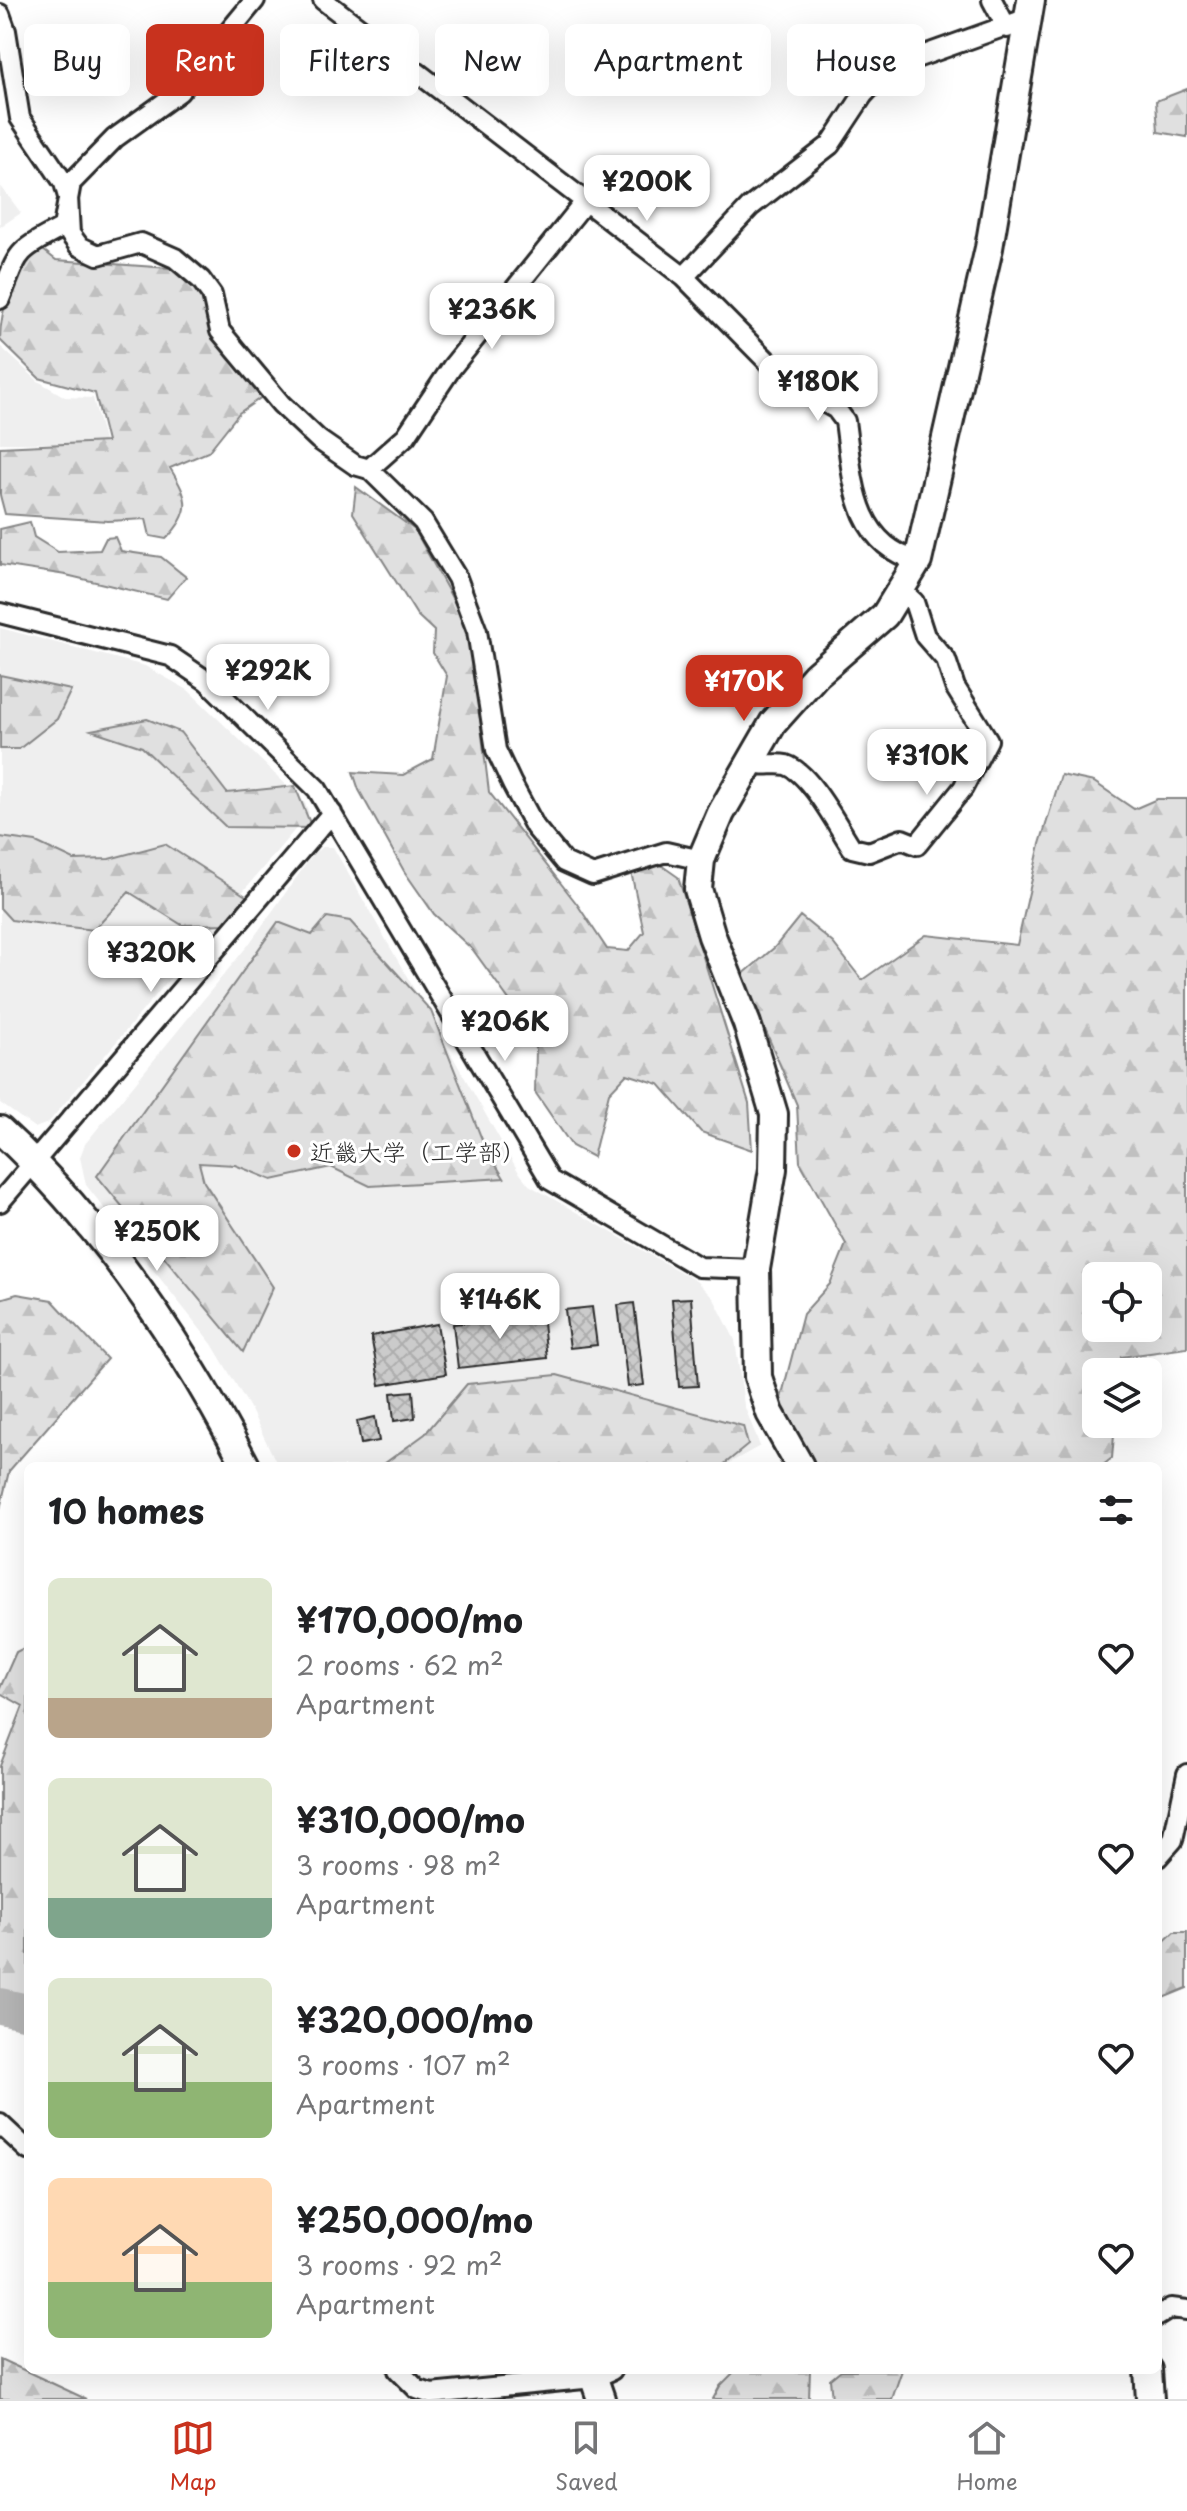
<!DOCTYPE html>
<html lang="en">
<head>
<meta charset="utf-8">
<style>
  :root { --surface:#fff; --page:#f6f6f6; --text:#202124; --muted:#757577; --line:#e0e0e0; --accent:#c8321e }
  body { margin:0; font-family:"Playpen Sans","Klee One",sans-serif; background:var(--page); color:var(--text); height:100vh; display:flex; flex-direction:column; font-size:30px; white-space:nowrap }
  * { box-sizing:border-box; margin:0 }
  p { font-size:26px; color:var(--muted) }
  .icon { flex:none; width:44px; height:44px; fill:none; stroke:currentColor; stroke-width:2; stroke-linecap:round; stroke-linejoin:round }
  .map { position:relative; flex:1; overflow:hidden }
  .panel { position:absolute; left:24px; top:1462px; width:1138px; height:912px; display:flex; flex-direction:column; background:var(--surface); border-radius:12px; box-shadow:0 8px 32px #0002 }
  .panel>* { flex:none }
  .guide { position:absolute; left:24px; top:24px; width:1140px; height:72px; display:flex; gap:16px }
  .tools { position:absolute; left:1082px; top:1262px; display:grid; gap:16px }
  .tools a { display:grid; place-items:center; width:80px; height:80px; border-radius:12px; background:var(--surface); box-shadow:0 8px 32px #0002; font-size:40px }
  .price { position:absolute; translate:-50% -68px; padding:0 18px; border-radius:16px; background:#fff; color:#222; font-size:26px; line-height:52px; filter:drop-shadow(0 2px 4px #0008) }
  .price::after { content:''; position:absolute; left:50%; top:48px; width:24px; height:18px; margin-left:-12px; background:inherit; clip-path:polygon(0 0,100% 0,50% 100%) }
  .price.current { background:var(--accent); color:#fff }
  ul { padding:0; list-style:none }
  li { display:flex; align-items:center; gap:24px; height:200px; padding:0 24px }
  li span { display:grid; place-items:center; flex:none; width:224px; height:160px; border-radius:12px; color:#555 }
  li>.icon { margin-inline-start:auto }
  span .icon { width:96px; height:96px; fill:#fffc; stroke-width:1 }
  li b { font-size:34px }
  h2 { display:flex; justify-content:space-between; align-items:center; height:96px; padding:0 24px; font-size:34px }
  .tag { padding:0 28px; border-radius:12px; background:var(--surface); box-shadow:0 8px 32px #0002; font-size:28px; line-height:72px }
  .tag.current { background:var(--accent); color:#fff }
  .tab-bar { display:flex; justify-content:space-around; align-items:center; height:112px; border-top:2px solid var(--line); background:var(--surface); font-size:22px; color:var(--muted) }
  .tab-bar a { display:grid; justify-items:center; gap:4px }
  .tab-bar .current { color:var(--accent) }
  .map>svg:first-child { display:block }
  .built { fill:#efefef }
  .forest { fill:url(#forest-firs); stroke:#868686; stroke-width:2; fill-rule:evenodd }
  .lines { fill:none; stroke-linecap:round; stroke-linejoin:round }
  .river { stroke:#b6b6b6; stroke-width:36 }
  .building { fill:url(#building-cross-hatch); stroke:#2b2b2b; stroke-width:2 }
  .street-casing { stroke:#2b2b2b; stroke-width:24 }
  .secondary-casing { stroke:#2b2b2b; stroke-width:32 }
  .street { stroke:#fff; stroke-width:18 }
  .secondary { stroke:#fff; stroke-width:26 }
  .poi-dot { fill:#c8321e; stroke:#fff; stroke-width:3 }
  .labels { text-anchor:middle; dominant-baseline:central; stroke-width:6; stroke-linejoin:round; paint-order:stroke }
  .poi-label { font-size:24px; fill:#2b2b2b; stroke:#fff; text-anchor:start }
</style>
</head>
<body>
<div class="map">
<svg width="1187" height="2399" viewBox="0 0 1187 2399">
  <defs>
    <pattern id="forest-firs" width="22" height="20" patternUnits="userSpaceOnUse" patternTransform="scale(2)"><rect width="22" height="20" fill="#e0e0e0"/><path d="M5 1l3.5 6h-7zM16 11l3.5 6h-7z" fill="#c0c0c0"/></pattern>
    <pattern id="building-cross-hatch" width="8" height="8" patternUnits="userSpaceOnUse" patternTransform="scale(2)"><rect width="8" height="8" fill="#cbcbcb"/><path d="M0 0l8 8M0 8l8-8" fill="none" stroke="#aeaeae"/></pattern>
  </defs>
  <rect width="100%" height="100%" fill="#fff"/>
  <filter id="ink" filterUnits="userSpaceOnUse"><feTurbulence type="fractalNoise" baseFrequency=".0125" numOctaves="2"/><feDisplacementMap in="SourceGraphic" scale="16" xChannelSelector="R" yChannelSelector="G"/><feConvolveMatrix kernelMatrix="1 2 1 2 8 2 1 2 1" color-interpolation-filters="sRGB"/></filter>
  <g filter="url(#ink)">
    <!-- built -->
    <path class="built" d="M0,185L21,213L0,227Z
      M0,346L38,381L65,397L93,398L105,444L0,443Z
      M0,628L145,666L188,690L305,803L309,813L48,1123L35,1128L0,1103Z
      M323,847H333L518,1171L529,1185L696,1281L714,1299L735,1340L744,1405L760,1446L724,1466H278L250,1408L212,1344L86,1185L80,1157L85,1144L249,944L314,853Z"/>
    <!-- forest -->
    <path class="forest" d="M1187,89V137L1158,132L1156,101Z
      M34,243L56,260L184,269L266,394L239,413L208,452L170,468C189,499 193,511 166,539L150,536L146,519L108,521L5,514L0,495V447L107,442L95,393L39,378L0,340C0,304 16,274 34,243Z
      M356,487L415,530L469,629L489,792L577,904L607,949L628,951L644,932L631,872L658,863L678,877L749,1103L752,1150L701,1132L659,1084L627,1074L609,1093L593,1157L572,1146L535,1092L536,1050L512,1004L473,950L434,914L404,871L359,790L353,772L403,775L433,759L447,676L433,653L434,631L417,615L353,513Z
      M30,522L34,537L58,552L100,550L106,538L115,537L121,551L161,557L186,577L167,599L66,575L0,565V529Z
      M0,675L71,690L57,719L19,749H0Z
      M147,719L180,732L227,793L295,786L312,828L226,827L142,747L91,730Z
      M1061,775L1094,782L1134,809L1157,799H1187V1348L1121,1357L1120,1372H1096V1424H1115L1112,1458L1102,1466H815L799,1443L780,1402L803,1314L830,1284L846,1244L800,1162L797,1105L742,975L775,947L800,916L833,943L862,980L926,935L1017,945L1040,844ZM1096,1276H1148V1328H1096Z
      M0,837L36,842L74,860L109,859L165,844L249,898L232,924L182,925L129,892L94,930L11,920L0,908Z
      M327,917L350,921L431,1011L485,1147L504,1178L370,1186L331,1167L272,1180L235,1165L199,1163L204,1182L273,1287L243,1352L97,1176L278,922L312,935Z
      M17,1294L52,1300L107,1359L9,1471L0,1509V1299Z
      M557,1375L743,1426L748,1445L722,1466H381L425,1434L467,1384Z
      M28,1646V2007L0,1995V1766L23,1706L0,1693V1688L16,1652Z
      M1174,1932H1187V1988L1158,2000V1947Z
      M0,2359L86,2399H0Z
      M736,2370H810L809,2399H713L720,2386Z
      M841,2370H902L892,2399H832L830,2379Z"/>
    <g class="lines">
      <!-- river -->
      <path class="river" d="M0,2006L28,2012"/>
    </g>
    <!-- building -->
    <path class="building" d="M691,1298L698,1386L679,1387L672,1299Z
      M634,1303L644,1385L628,1387L618,1305Z
      M592,1307L597,1345L570,1348L565,1310Z
      M542,1314L547,1358L458,1368L453,1324Z
      M437,1324L446,1374L380,1385L371,1336Z
      M413,1391L415,1418L394,1421L391,1393Z
      M375,1417L379,1441L361,1444L357,1421Z"/>
    <g class="lines">
      <defs>
        <path id="street" d="M323,0L684,277L786,380L836,409L845,421C853,476 852,544 918,561
          M992,0L1007,28
          M0,14L6,31L20,118L64,183L68,197L70,234L79,246L98,255L141,243L175,258L201,280L212,295L220,331L281,404L319,440L355,465L369,469L423,522L457,578L477,631L496,750L512,784L535,827L564,862L593,875L666,852L701,860
          M684,277L750,207L830,145L863,95L888,68L1028,18
          M0,299C20,249 14,253 63,227L71,183L115,138L179,92L255,0
          M369,469L406,436L452,367L584,203
          M0,613L170,656L207,681L317,789L550,1180L699,1267L756,1269
          M750,761C763,768 773,762 786,765C810,772 838,827 852,848L869,852L902,839L917,845L963,788L988,740L955,687L946,660L925,636L914,602L902,591
          M0,1202L332,813
          M1158,1857L1173,1840L1187,1774
          M0,2124L28,2150
          M1158,2316L1171,2308L1187,2310
          M398,2370L417,2389L431,2394L594,2378L612,2370"/>
        <path id="secondary" d="M0,1130C102,1224 182,1343 246,1466
          M800,1466L770,1413L758,1377L756,1269L773,1169L774,1114L747,1024L712,936L698,889L701,860L721,813L773,723L816,675L885,615L918,561L989,248L1031,0
          M591,2370L601,2399
          M1148,2370L1150,2399"/>
      </defs>
      <!-- street casing -->
      <use href="#street" class="street-casing"/>
      <!-- secondary casing -->
      <use href="#secondary" class="secondary-casing"/>
      <!-- street -->
      <use href="#street" class="street"/>
      <!-- secondary -->
      <use href="#secondary" class="secondary"/>
    </g>
  </g>
  <!-- markers -->
  <circle class="poi-dot" cx="294" cy="1151" r="8"/>
  <g class="labels">
    <!-- poi labels -->
    <g class="poi-label">
      <text x="310" y="1151">近畿大学（工学部）</text>
    </g>
  </g>
</svg>
<div class="tools">
<a><svg class="icon" aria-label="locate" viewBox="0 0 24 24"><circle cx="12" cy="12" r="6"/><path d="M12 2v4M12 18v4M2 12h4M18 12h4"/></svg></a>
<a><svg class="icon" aria-label="layers" viewBox="0 0 24 24"><path d="M12 4l9 5-9 5-9-5zM3 14l9 5 9-5"/></svg></a>
</div>
<b class="price" style="left:647px;top:223px">¥200K</b>
<b class="price" style="left:492px;top:351px">¥236K</b>
<b class="price" style="left:818px;top:423px">¥180K</b>
<b class="price" style="left:268px;top:712px">¥292K</b>
<b class="price current" style="left:744px;top:723px">¥170K</b>
<b class="price" style="left:927px;top:797px">¥310K</b>
<b class="price" style="left:151px;top:994px">¥320K</b>
<b class="price" style="left:505px;top:1063px">¥206K</b>
<b class="price" style="left:157px;top:1273px">¥250K</b>
<b class="price" style="left:500px;top:1341px">¥146K</b>
<div class="guide">
<a class="tag">Buy</a>
<a class="tag current">Rent</a>
<a class="tag">Filters</a>
<a class="tag">New</a>
<a class="tag">Apartment</a>
<a class="tag">House</a>
</div>
<section class="panel">
<h2>10 homes<svg class="icon" aria-label="filters" viewBox="0 0 24 24"><path d="M4 7h16M4 17h16"/><circle cx="9" cy="7" r="2"/><circle cx="15" cy="17" r="2"/></svg></h2>
<ul>
<li><span style="background:linear-gradient(#dfe7d0 75%,#b9a48a 0)"><svg class="icon" aria-label="home" viewBox="0 0 24 24"><path d="M3 11l9-7 9 7M6 9v11h12V9"/></svg></span><div><b>¥170,000/mo</b><p>2 rooms · 62 m²</p><p>Apartment</p></div><svg class="icon" aria-label="heart" viewBox="0 0 24 24"><path d="M12 20l-8-8c-3-5 5-10 8-4 3-6 11-1 8 4z"/></svg></li>
<li><span style="background:linear-gradient(#dfe7d0 75%,#7fa58c 0)"><svg class="icon" aria-label="home" viewBox="0 0 24 24"><path d="M3 11l9-7 9 7M6 9v11h12V9"/></svg></span><div><b>¥310,000/mo</b><p>3 rooms · 98 m²</p><p>Apartment</p></div><svg class="icon" aria-label="heart" viewBox="0 0 24 24"><path d="M12 20l-8-8c-3-5 5-10 8-4 3-6 11-1 8 4z"/></svg></li>
<li><span style="background:linear-gradient(#dfe7d0 65%,#8fb573 0)"><svg class="icon" aria-label="home" viewBox="0 0 24 24"><path d="M3 11l9-7 9 7M6 9v11h12V9"/></svg></span><div><b>¥320,000/mo</b><p>3 rooms · 107 m²</p><p>Apartment</p></div><svg class="icon" aria-label="heart" viewBox="0 0 24 24"><path d="M12 20l-8-8c-3-5 5-10 8-4 3-6 11-1 8 4z"/></svg></li>
<li><span style="background:linear-gradient(#ffd9b3 65%,#8fb573 0)"><svg class="icon" aria-label="home" viewBox="0 0 24 24"><path d="M3 11l9-7 9 7M6 9v11h12V9"/></svg></span><div><b>¥250,000/mo</b><p>3 rooms · 92 m²</p><p>Apartment</p></div><svg class="icon" aria-label="heart" viewBox="0 0 24 24"><path d="M12 20l-8-8c-3-5 5-10 8-4 3-6 11-1 8 4z"/></svg></li>
</ul>
</section>
</div>
<nav class="tab-bar">
<a class="current"><svg class="icon" aria-label="map" viewBox="0 0 24 24"><path d="M3 6l6-2 6 2 6-2v14l-6 2-6-2-6 2zM9 4v14M15 6v14"/></svg>Map</a>
<a><svg class="icon" aria-label="saved" viewBox="0 0 24 24"><path d="M7 4h10v16l-5-4-5 4z"/></svg>Saved</a>
<a><svg class="icon" aria-label="home" viewBox="0 0 24 24"><path d="M3 11l9-7 9 7M6 9v11h12V9"/></svg>Home</a>
</nav>
</body>
</html>
